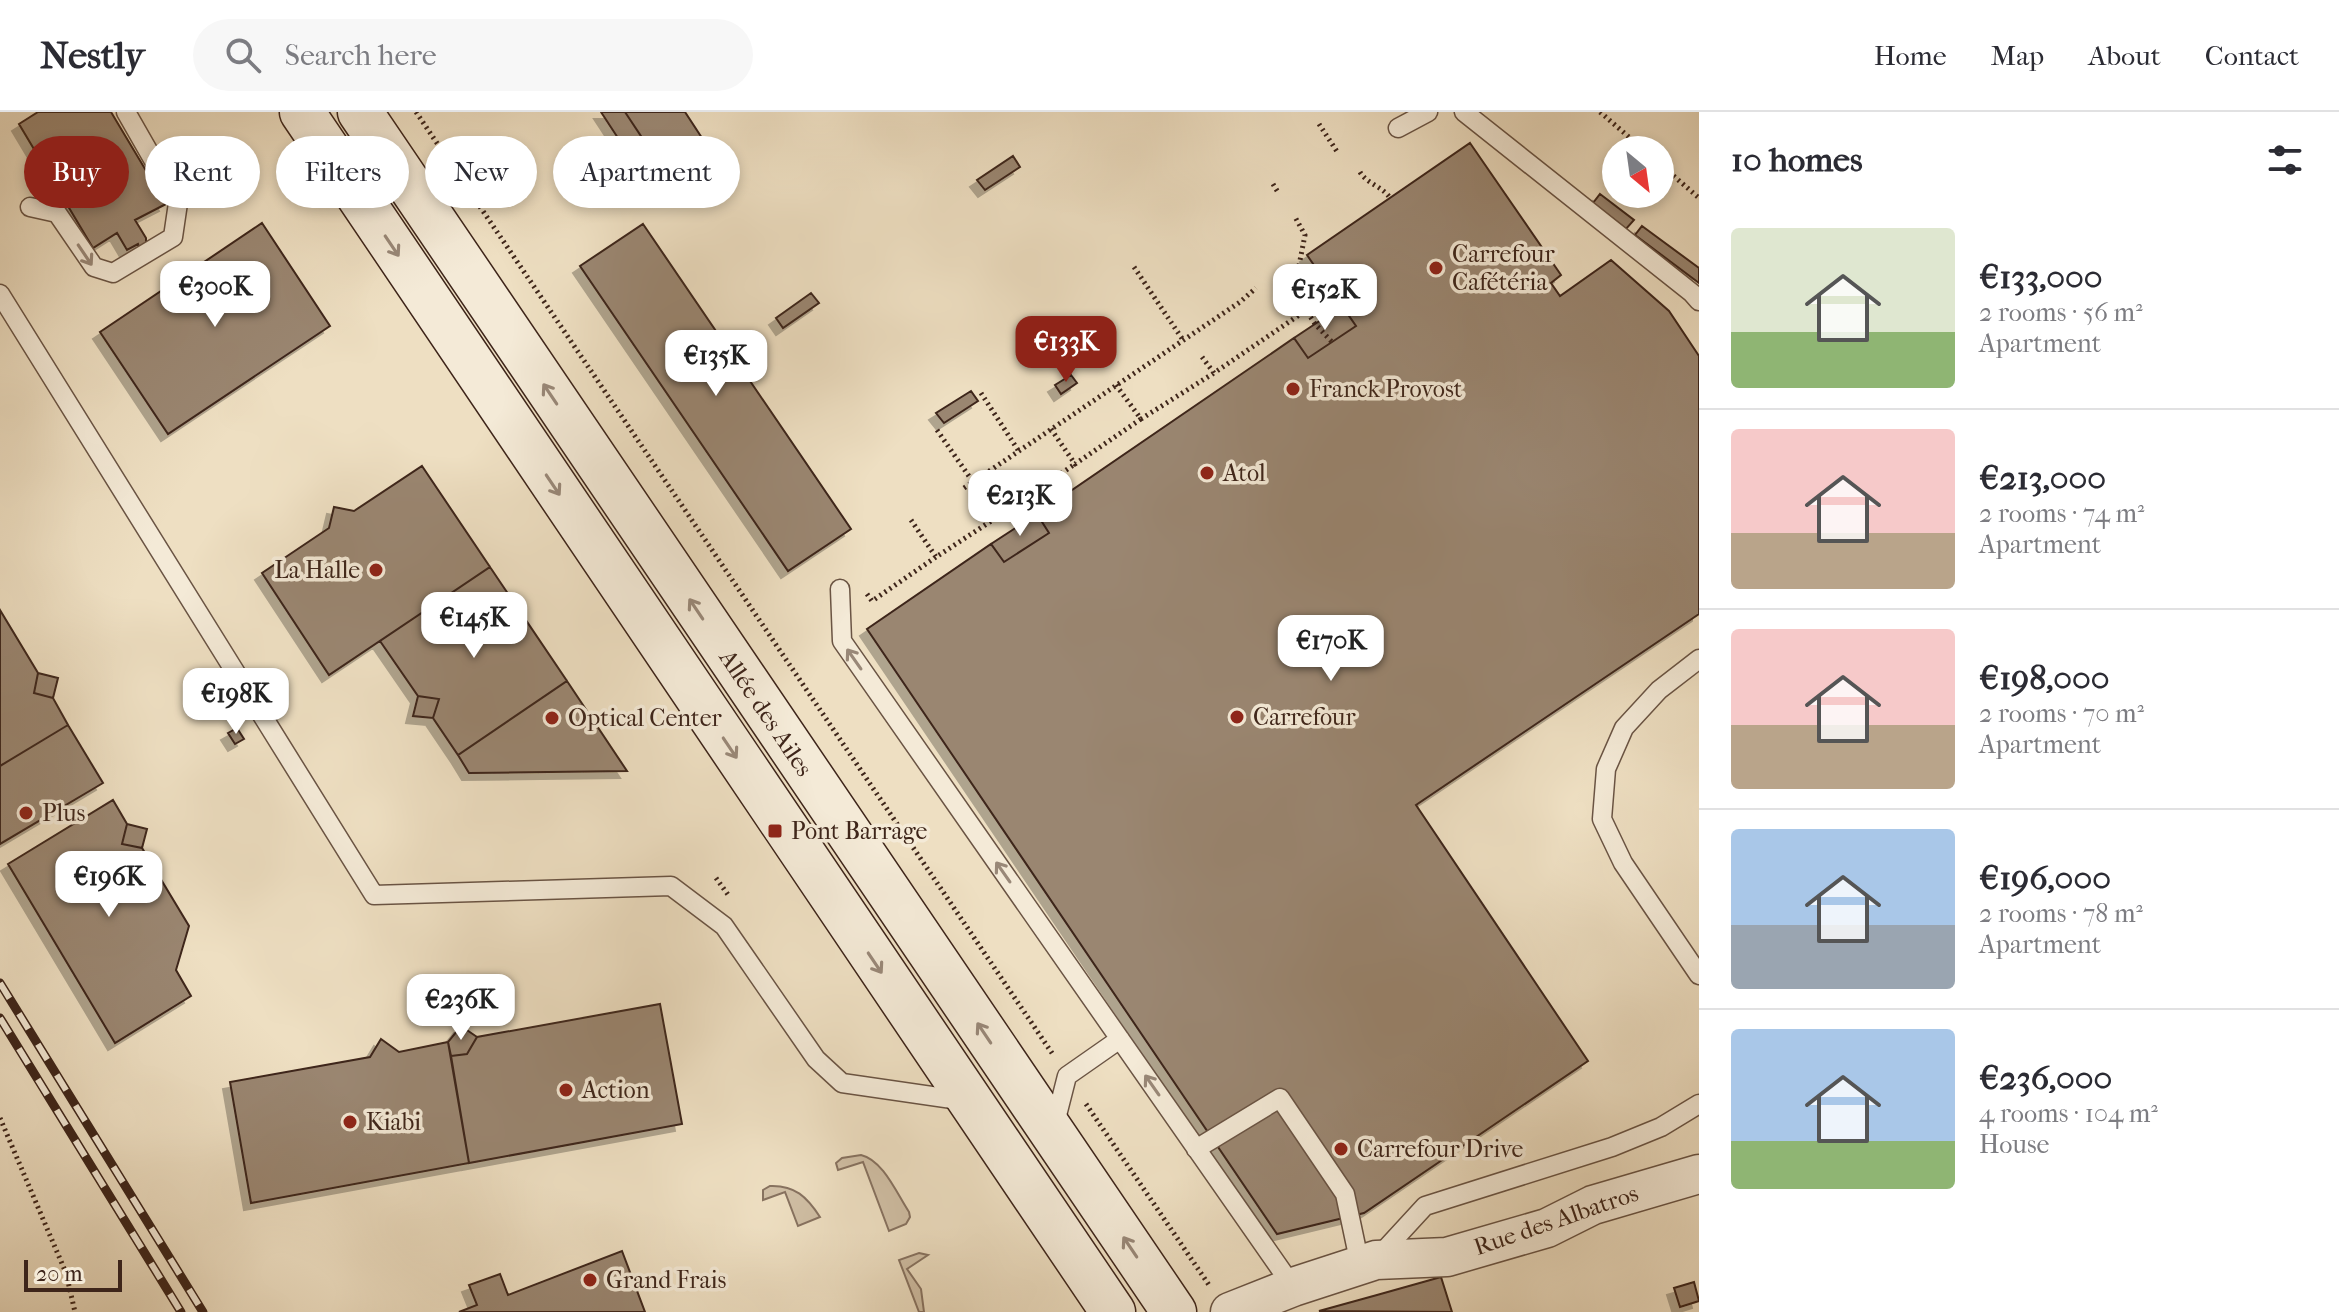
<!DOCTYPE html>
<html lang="en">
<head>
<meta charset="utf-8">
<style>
  :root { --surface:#fff; --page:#f7f7f7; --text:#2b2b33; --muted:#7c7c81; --line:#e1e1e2; --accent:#8f2418 }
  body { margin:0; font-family:"IM FELL French Canon",serif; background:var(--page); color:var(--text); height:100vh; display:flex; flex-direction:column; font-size:30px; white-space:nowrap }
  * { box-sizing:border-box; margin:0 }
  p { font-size:26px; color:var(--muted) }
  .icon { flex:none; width:44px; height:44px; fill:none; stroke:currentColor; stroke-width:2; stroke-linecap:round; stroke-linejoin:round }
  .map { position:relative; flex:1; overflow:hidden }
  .side { display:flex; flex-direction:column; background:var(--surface); width:640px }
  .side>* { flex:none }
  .guide { position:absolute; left:24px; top:24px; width:760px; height:72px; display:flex; gap:16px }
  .needle { width:52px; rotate:151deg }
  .buttons { position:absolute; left:1602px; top:24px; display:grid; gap:16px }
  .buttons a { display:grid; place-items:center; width:72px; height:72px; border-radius:50%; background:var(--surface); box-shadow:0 4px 12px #0003; font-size:40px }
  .scale { position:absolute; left:24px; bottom:20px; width:98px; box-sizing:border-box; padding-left:8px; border:4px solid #3e251a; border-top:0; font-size:22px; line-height:28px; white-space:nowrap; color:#3e251a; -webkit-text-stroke:6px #f4ead7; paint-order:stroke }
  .price { position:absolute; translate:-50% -68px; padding:0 18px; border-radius:16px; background:#fff; color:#222; font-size:26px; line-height:52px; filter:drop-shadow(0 2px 4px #0008) }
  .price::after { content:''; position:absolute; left:50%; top:48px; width:24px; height:18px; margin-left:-12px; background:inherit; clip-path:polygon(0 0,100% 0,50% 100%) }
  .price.on { background:var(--accent); color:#fff }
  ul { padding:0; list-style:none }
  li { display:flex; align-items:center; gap:24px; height:200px; padding:0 32px }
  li+li { border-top:2px solid var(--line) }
  li span { display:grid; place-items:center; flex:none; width:224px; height:160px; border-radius:8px; color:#555 }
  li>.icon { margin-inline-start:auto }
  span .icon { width:96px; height:96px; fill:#fffc; stroke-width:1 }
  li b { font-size:34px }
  h2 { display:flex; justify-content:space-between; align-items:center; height:96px; padding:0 32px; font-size:34px }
  .pill { padding:0 28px; border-radius:36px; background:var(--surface); box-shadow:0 4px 12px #0003; font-size:28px; line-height:72px }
  .pill.on { background:var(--accent); color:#fff }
  header { display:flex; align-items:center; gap:48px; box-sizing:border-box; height:112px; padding:0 40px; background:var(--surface); border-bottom:2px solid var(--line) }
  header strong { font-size:38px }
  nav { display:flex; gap:44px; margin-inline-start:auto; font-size:28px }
  .search { width:560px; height:72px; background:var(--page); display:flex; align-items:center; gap:20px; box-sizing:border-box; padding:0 28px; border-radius:44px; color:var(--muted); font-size:30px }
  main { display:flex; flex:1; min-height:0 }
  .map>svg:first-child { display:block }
  .green { fill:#d0bfa5; stroke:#877260; stroke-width:2 }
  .building { fill:#9a8671; stroke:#3e251a; stroke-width:2; filter:url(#shadow) }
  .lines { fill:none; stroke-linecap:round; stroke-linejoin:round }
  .service-casing { stroke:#6a5444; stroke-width:21 }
  .minor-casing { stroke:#6a5444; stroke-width:41 }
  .secondary-casing { stroke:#3e251a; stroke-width:47 }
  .path { stroke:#3e251a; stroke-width:5; stroke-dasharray:2 4; stroke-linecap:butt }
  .service { stroke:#f4ead7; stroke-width:18 }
  .minor { stroke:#f4ead7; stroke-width:38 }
  .secondary { stroke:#f4ead7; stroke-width:44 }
  .rail-casing { stroke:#3e251a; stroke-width:9 }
  .rail { stroke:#f4ead7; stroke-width:6; stroke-dasharray:18; stroke-linecap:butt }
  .oneway { stroke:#998878 }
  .poi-dot { fill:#8f2418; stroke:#f4ead7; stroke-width:3 }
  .labels { text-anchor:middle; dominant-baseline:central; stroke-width:7; stroke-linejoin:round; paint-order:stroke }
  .poi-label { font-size:24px; fill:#3e251a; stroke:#f4ead7; text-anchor:start }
  .street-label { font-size:24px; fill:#3e251a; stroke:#f4ead7 }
</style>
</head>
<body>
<header>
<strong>Nestly</strong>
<div class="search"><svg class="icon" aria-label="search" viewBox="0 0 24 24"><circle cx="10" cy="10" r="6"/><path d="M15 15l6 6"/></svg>Search here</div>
<nav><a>Home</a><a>Map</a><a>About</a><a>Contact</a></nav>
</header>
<main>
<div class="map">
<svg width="1699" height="1200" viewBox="0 0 1699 1200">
  <defs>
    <filter id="shadow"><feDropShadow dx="-7" dy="7" stdDeviation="0" flood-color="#0004"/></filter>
  </defs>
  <rect width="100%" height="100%" fill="#eedfc2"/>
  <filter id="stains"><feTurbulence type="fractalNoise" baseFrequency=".0025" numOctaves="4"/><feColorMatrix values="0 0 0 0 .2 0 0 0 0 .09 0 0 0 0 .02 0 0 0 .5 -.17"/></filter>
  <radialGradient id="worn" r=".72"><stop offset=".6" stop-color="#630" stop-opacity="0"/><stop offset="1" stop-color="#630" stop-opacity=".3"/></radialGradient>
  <!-- green -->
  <path class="green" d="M861,1043C883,1048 897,1082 909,1100L910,1105L906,1112L889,1119L863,1050L838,1058L836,1051L842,1046Z
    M770,1074C795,1073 807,1085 820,1105L798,1114L785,1080L763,1088V1078Z
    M919,1141L928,1143L907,1157L921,1177L924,1200H919L899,1148Z"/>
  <!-- building -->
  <path class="building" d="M38,0H111L166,92L135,108L146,126V132L139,135L138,132L127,138L117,121L93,136L19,12Z
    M601,0H625L660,53L638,68L612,29L618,26Z
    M625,0H685L702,26L661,54Z
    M1470,31L1561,163L1551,171L1560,184L1611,148L1669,199L1699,244V502L1416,693L1588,949L1364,1101L1277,1122L867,517L991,432L1004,450L1049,421L1037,402L1294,226L1308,246L1356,214L1307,143Z
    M1013,44L1020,55L985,78L977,68Z
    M1600,82L1634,108L1626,117L1593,91Z
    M262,111L330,214L168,322L100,220Z
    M643,112L851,417L788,459L580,154Z
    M1642,114L1699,156V171L1635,123Z
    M811,181L819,191L783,216L776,206Z
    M1342,194L1356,214L1308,246L1294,226Z
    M1071,263L1077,271L1061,282L1055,273Z
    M971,279L978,289L944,311L936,301Z
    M422,354L490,455L329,563L262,461L329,416L334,395L354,399Z
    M1037,402L1049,421L1004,450L991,432Z
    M490,455L567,569L458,643L433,606L439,587L418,584L380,529Z
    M0,498L38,561L34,581L53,586L68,613L0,654Z
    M38,561L58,566L53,586L34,581Z
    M567,569L627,659L469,661L458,643Z
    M418,584L439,587L433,606L413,604Z
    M68,613L103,671L0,732V654Z
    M237,616L244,627L235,632L228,621Z
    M113,688L127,712L122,732L142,736L189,814L176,858L191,884L115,931L8,752Z
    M127,712L147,717L142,736L122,732Z
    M660,892L682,1012L469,1051L451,944L467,942L477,925Z
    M461,914L477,925L467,942L451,944L448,930Z
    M381,927L399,940L448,930L469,1051L251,1091L230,970L370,945Z
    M622,1139L645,1200H459L477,1193L469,1173L500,1162L508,1183Z
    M1441,1165L1452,1200L1319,1199L1377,1183Z
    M1694,1170L1699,1189L1680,1195L1674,1176Z"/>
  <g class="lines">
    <defs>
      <path id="service" d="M1464,0L1692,181L1699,189
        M1398,16L1428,0
        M30,95L57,101L94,155L113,161L173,125L178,91L126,0
        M0,182L374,783L671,774L724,814L816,947L842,971L966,989
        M840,477L842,529L1293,1175
        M1699,547L1659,578L1624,616L1606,657L1602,707L1623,751L1699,863
        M1054,1015L1067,964L1120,927
        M1196,1037L1280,986L1345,1082L1360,1153
        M1379,1144L1425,1094L1612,1035L1661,1015L1699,992"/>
      <path id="minor" d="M1230,1200L1293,1175L1376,1148L1447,1145L1547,1116L1593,1093L1699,1062"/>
      <path id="secondary" d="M302,0L1113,1200
        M360,0L1174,1200"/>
    </defs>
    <!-- service casing -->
    <use href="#service" class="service-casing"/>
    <!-- minor casing -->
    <use href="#minor" class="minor-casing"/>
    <!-- secondary casing -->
    <use href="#secondary" class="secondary-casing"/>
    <!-- path -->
    <path class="path" d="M416,0L1054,944
      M1600,0L1644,38
      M1319,12L1338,41
      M1660,52L1699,86
      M1360,60C1367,72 1382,74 1390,86
      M1273,72L1279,82
      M1134,155L1183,228
      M1277,184L1302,192L1315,212L1332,230
      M1292,189L1305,123L1295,105
      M1202,245L1214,261L1305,199
      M1116,273L1141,307L1214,261
      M981,281L1018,338
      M1051,317L1075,352L1141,307
      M937,318L973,370
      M978,367L1002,402L1075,352
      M964,376L1240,190L1256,176
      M911,408L936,445L1002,402
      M867,482L872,489L936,445
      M716,766L729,784
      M1086,992L1209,1173
      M0,1006L66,1161L75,1200"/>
    <!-- service -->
    <use href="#service" class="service"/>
    <!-- minor -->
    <use href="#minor" class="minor"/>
    <!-- secondary -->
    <use href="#secondary" class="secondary"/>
    <defs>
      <path id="rail" d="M0,871L203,1200
        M0,906L181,1200"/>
    </defs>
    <!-- rail casing -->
    <use href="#rail" class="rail-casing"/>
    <!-- rail -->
    <use href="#rail" class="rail"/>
  </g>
  <!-- one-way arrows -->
  <defs><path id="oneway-shaft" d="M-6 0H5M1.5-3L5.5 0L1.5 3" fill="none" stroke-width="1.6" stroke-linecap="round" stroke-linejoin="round" transform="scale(2)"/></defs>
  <g class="oneway">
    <use href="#oneway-shaft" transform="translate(392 134) rotate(56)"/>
    <use href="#oneway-shaft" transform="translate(85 143) rotate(56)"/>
    <use href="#oneway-shaft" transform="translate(550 282) rotate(-124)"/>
    <use href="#oneway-shaft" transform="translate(553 373) rotate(56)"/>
    <use href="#oneway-shaft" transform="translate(696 497) rotate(-124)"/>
    <use href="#oneway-shaft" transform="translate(854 547) rotate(-125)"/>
    <use href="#oneway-shaft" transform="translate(730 636) rotate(56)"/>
    <use href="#oneway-shaft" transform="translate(1003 760) rotate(-125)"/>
    <use href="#oneway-shaft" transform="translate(875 851) rotate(56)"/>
    <use href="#oneway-shaft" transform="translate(984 921) rotate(-124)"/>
    <use href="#oneway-shaft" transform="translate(1152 973) rotate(-125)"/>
    <use href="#oneway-shaft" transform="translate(1130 1135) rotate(-124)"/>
  </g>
  <!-- markers -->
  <g class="poi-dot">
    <circle cx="1436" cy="156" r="8"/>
    <circle cx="1293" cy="277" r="8"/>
    <circle cx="1207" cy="361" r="8"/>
    <circle cx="376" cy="458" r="8"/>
    <circle cx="1237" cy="605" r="8"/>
    <circle cx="552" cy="606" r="8"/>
    <circle cx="26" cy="701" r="8"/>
    <rect x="767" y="711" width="16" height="16" rx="4"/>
    <circle cx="566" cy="978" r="8"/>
    <circle cx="350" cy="1010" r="8"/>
    <circle cx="1341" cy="1037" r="8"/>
    <circle cx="590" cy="1168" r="8"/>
  </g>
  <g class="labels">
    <!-- poi labels -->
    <g class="poi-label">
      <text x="1452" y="142">Carrefour<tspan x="1452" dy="28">Cafétéria</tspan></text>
      <text x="1309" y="277">Franck Provost</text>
      <text x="1223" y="361">Atol</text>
      <text x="360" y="458" text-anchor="end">La Halle</text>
      <text x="1253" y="605">Carrefour</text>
      <text x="568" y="606">Optical Center</text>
      <text x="42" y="701">Plus</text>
      <text x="791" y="719">Pont Barrage</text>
      <text x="582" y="978">Action</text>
      <text x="366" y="1010">Kiabi</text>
      <text x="1357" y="1037">Carrefour Drive</text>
      <text x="606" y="1168">Grand Frais</text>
    </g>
    <!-- street labels -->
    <g class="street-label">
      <text transform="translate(766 601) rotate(56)">Allée des Ailes</text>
      <text transform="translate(1556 1108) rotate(-19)">Rue des Albatros</text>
    </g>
  </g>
  <rect width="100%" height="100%" filter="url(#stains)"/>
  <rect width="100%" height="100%" fill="url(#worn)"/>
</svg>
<div class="buttons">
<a><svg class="needle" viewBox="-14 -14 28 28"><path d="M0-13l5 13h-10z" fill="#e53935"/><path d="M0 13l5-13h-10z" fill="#7c7c81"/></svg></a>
</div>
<div class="scale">20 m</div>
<b class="price" style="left:215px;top:217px">€300K</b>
<b class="price" style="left:1325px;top:220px">€152K</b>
<b class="price on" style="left:1066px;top:272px">€133K</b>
<b class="price" style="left:716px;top:286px">€135K</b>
<b class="price" style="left:1020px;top:426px">€213K</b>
<b class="price" style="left:474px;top:548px">€145K</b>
<b class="price" style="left:1331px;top:571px">€170K</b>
<b class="price" style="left:236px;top:624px">€198K</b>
<b class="price" style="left:109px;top:807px">€196K</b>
<b class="price" style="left:461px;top:930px">€236K</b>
<div class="guide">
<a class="pill on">Buy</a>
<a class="pill">Rent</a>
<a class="pill">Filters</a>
<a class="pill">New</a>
<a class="pill">Apartment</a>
</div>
</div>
<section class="side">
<h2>10 homes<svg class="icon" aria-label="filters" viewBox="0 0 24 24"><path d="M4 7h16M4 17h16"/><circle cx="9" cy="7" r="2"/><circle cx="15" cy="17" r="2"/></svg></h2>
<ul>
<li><span style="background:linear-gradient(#dfe7d0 65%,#8fb573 0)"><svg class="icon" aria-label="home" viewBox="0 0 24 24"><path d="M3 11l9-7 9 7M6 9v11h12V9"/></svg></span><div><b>€133,000</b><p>2 rooms · 56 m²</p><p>Apartment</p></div></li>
<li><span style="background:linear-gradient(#f6c9c9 65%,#b9a48a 0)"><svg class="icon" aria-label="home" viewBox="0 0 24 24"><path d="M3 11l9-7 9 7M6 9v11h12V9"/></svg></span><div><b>€213,000</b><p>2 rooms · 74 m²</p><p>Apartment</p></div></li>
<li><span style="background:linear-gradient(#f6c9c9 60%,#b9a48a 0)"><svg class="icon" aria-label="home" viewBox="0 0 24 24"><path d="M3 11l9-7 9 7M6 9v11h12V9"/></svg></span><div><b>€198,000</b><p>2 rooms · 70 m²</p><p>Apartment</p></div></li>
<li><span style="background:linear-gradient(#a9c7e8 60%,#9aa5b1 0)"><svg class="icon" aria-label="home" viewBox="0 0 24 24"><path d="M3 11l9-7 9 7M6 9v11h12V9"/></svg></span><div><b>€196,000</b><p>2 rooms · 78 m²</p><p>Apartment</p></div></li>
<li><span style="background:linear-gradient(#a9c7e8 70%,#8fb573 0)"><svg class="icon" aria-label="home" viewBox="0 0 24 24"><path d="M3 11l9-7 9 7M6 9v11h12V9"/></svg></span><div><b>€236,000</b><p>4 rooms · 104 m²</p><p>House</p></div></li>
</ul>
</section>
</main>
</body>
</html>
